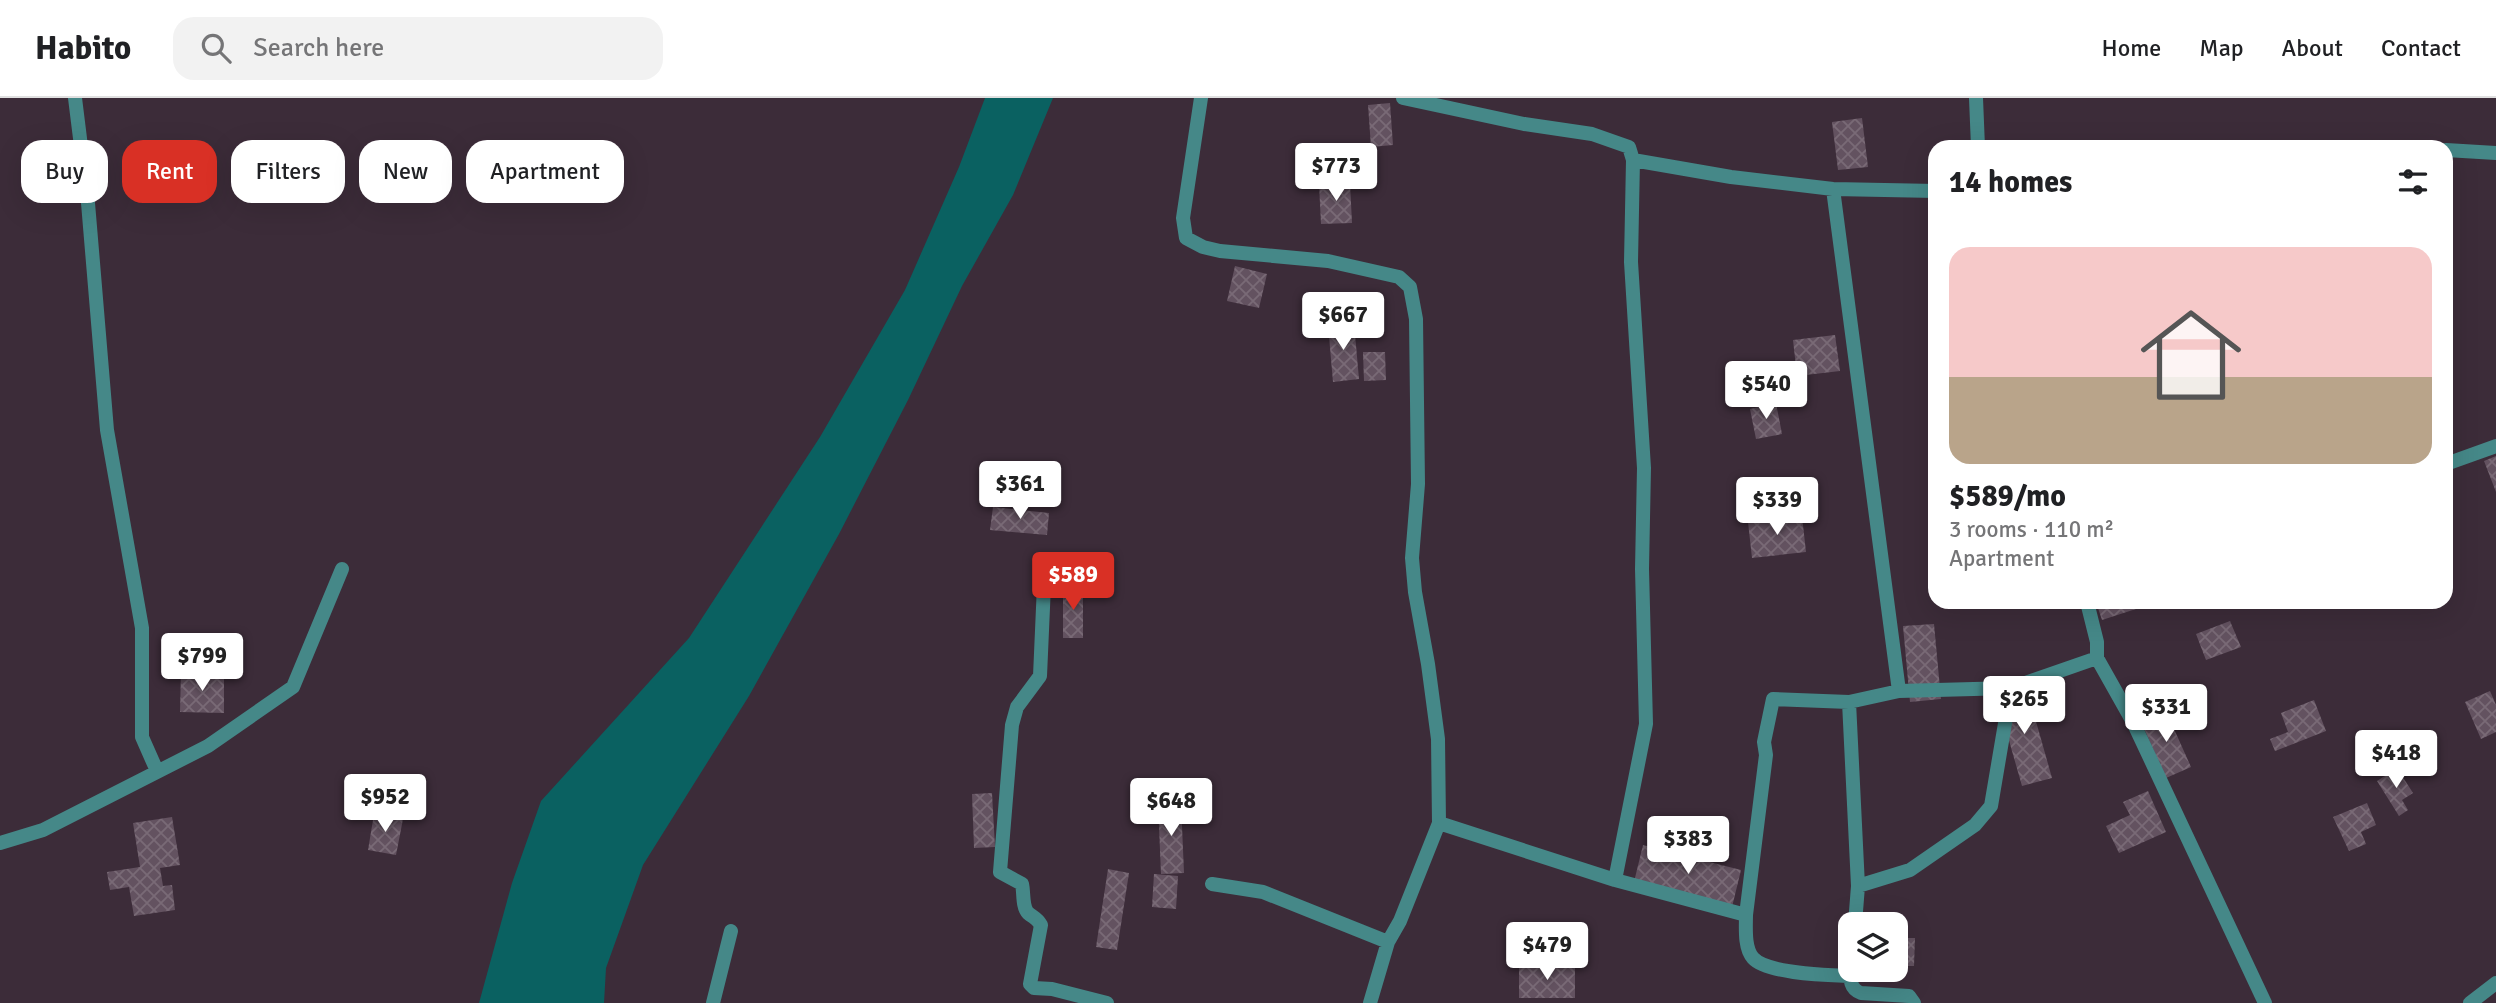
<!DOCTYPE html>
<html lang="en">
<head>
<meta charset="utf-8">
<style>
  :root { --surface:#fff; --page:#f2f2f2; --text:#202124; --muted:#757577; --line:#e0e0e0; --accent:#d93025 }
  body { margin:0; font-family:Signika,sans-serif; background:var(--page); color:var(--text); height:100vh; display:flex; flex-direction:column; font-size:26px; white-space:nowrap }
  * { box-sizing:border-box; margin:0 }
  p { font-size:23px; color:var(--muted) }
  .icon { flex:none; width:38px; height:38px; fill:none; stroke:currentColor; stroke-width:2; stroke-linecap:round; stroke-linejoin:round }
  .map { position:relative; flex:1; overflow:hidden }
  .panel { position:absolute; left:1928px; top:42px; width:525px; height:469px; display:flex; flex-direction:column; background:var(--surface); border-radius:21px; box-shadow:0 7px 28px #0002 }
  .panel>* { flex:none }
  .banner { position:absolute; left:21px; top:42px; width:665px; height:63px; display:flex; gap:14px }
  .fabs { position:absolute; left:1838px; top:814px; display:grid; gap:14px }
  .fabs a { display:grid; place-items:center; width:70px; height:70px; border-radius:14px; background:var(--surface); box-shadow:0 7px 28px #0002; font-size:35px }
  .price { position:absolute; translate:-50% -60px; padding:0 16px; border-radius:7px; background:#fff; color:#222; font-size:23px; line-height:46px; filter:drop-shadow(0 2px 4px #0008) }
  .price::after { content:''; position:absolute; left:50%; top:42px; width:21px; height:16px; margin-left:-10px; background:inherit; clip-path:polygon(0 0,100% 0,50% 100%) }
  .price.active { background:var(--accent); color:#fff }
  ul { padding:0; list-style:none }
  li { display:grid; align-content:center; gap:14px; height:371px; padding:0 21px }
  li span { display:grid; place-items:center; height:217px; border-radius:21px; color:#555 }
  li>.icon { margin-inline-start:auto }
  span .icon { width:126px; height:126px; fill:#fffc; stroke-width:1 }
  li b { font-size:30px }
  h2 { display:flex; justify-content:space-between; align-items:center; height:84px; padding:0 21px; font-size:30px }
  .chip { padding:0 24px; border-radius:21px; background:var(--surface); box-shadow:0 7px 28px #0002; font-size:24px; line-height:63px }
  .chip.active { background:var(--accent); color:#fff }
  header { display:flex; align-items:center; gap:42px; box-sizing:border-box; height:98px; padding:0 35px; background:var(--surface); border-bottom:2px solid var(--line) }
  header strong { font-size:33px }
  nav { display:flex; gap:38px; margin-inline-start:auto; font-size:24px }
  .search { width:490px; height:63px; background:var(--page); display:flex; align-items:center; gap:18px; box-sizing:border-box; padding:0 24px; border-radius:21px; color:var(--muted); font-size:26px }
  .map>svg:first-child { display:block }
  .water { fill:#0a6161 }
  .building { fill:url(#building-cross-hatch) }
  .lines { fill:none; stroke-linecap:round; stroke-linejoin:round }
  .street { stroke:#458888; stroke-width:14 }
</style>
</head>
<body>
<header>
<strong>Habito</strong>
<div class="search"><svg class="icon" aria-label="search" viewBox="0 0 24 24"><circle cx="10" cy="10" r="6"/><path d="M15 15l6 6"/></svg>Search here</div>
<nav><a>Home</a><a>Map</a><a>About</a><a>Contact</a></nav>
</header>
<div class="map">
<svg width="2496" height="905" viewBox="0 0 2496 905">
  <defs>
    <pattern id="building-cross-hatch" width="8" height="8" patternUnits="userSpaceOnUse" patternTransform="scale(1.75)"><rect width="8" height="8" fill="#635260"/><path d="M0 0l8 8M0 8l8-8" fill="none" stroke="#796a76"/></pattern>
  </defs>
  <rect width="100%" height="100%" fill="#3c2c39"/>
  <!-- water -->
  <path class="water" d="M985,0H1053L1013,97L962,188L908,302L839,436L749,598L643,767L606,870L604,905H479L512,785L541,703L689,540L820,339L905,192L959,69Z"/>
  <!-- building -->
  <path class="building" d="M1390,5L1393,47L1371,49L1368,7Z
    M1862,20L1868,69L1838,72L1832,24Z
    M1350,85L1352,125L1321,126L1319,86Z
    M1936,128V173H1934L1928,129Z
    M1235,168L1267,176L1259,210L1227,203Z
    M1354,225L1359,281L1333,284L1328,227Z
    M1835,237L1840,273L1797,278L1793,242Z
    M1363,254H1385L1386,282L1364,283Z
    M1776,305L1782,336L1756,341L1750,311Z
    M2496,358V394L2484,363Z
    M993,409L1049,415L1047,437L990,432Z
    M1802,418L1806,454L1752,460L1748,424Z
    M1063,487H1083V540H1063Z
    M2096,504H2140L2142,509L2102,522Z
    M2230,523L2241,549L2206,562L2196,536Z
    M1934,526L1941,601L1910,604L1903,528Z
    M181,574L224,575V615L180,614Z
    M2026,588L2052,680L2022,688L1996,597Z
    M2490,593L2496,607V634L2481,641L2465,604Z
    M2314,602L2326,633L2275,653L2270,641L2288,634L2281,615Z
    M2166,613L2191,669L2166,680L2141,624Z
    M2397,670L2413,695L2402,702L2408,712L2399,718L2377,683Z
    M2148,693L2166,734L2119,755L2106,728L2130,717L2123,704Z
    M992,695L995,749L974,750L972,696Z
    M1181,704L1184,775L1161,776L1158,705Z
    M2367,705L2376,727L2361,734L2366,746L2349,753L2333,719Z
    M374,716L403,721L396,757L368,752Z
    M172,719L180,767L160,770L163,788L172,787L175,812L134,818L129,789L110,792L107,774L140,769L133,725Z
    M1643,747L1741,772L1732,809L1634,784Z
    M1108,771L1129,775L1117,852L1096,849Z
    M1154,776L1178,778L1176,811L1152,809Z
    M1895,840H1915L1914,868H1895Z
    M1575,868V900H1519V869Z"/>
  <g class="lines">
    <!-- street -->
    <path class="street" d="M75,0L88,105L107,332L142,530V639L157,673
      M1201,0L1183,120L1186,140L1203,149L1220,153L1328,163L1399,179L1410,189L1416,221L1418,386L1412,460L1415,494L1428,566L1438,641L1439,725L1615,782L1746,817C1746,829 1744,850 1753,860C1767,876 1829,877 1850,878
      M1403,0L1524,26L1592,36L1629,49L1633,62L1731,79L1833,91L1936,93
      M1976,0L1978,49
      M2446,52L2496,55
      M1833,91L1899,593
      M2446,366L2496,348
      M1045,464L1040,578L1017,609L1012,627L1000,774L1022,786C1024,794 1022,809 1028,815C1034,820 1037,820 1041,827L1030,886L1034,890L1052,891L1107,905
      M2087,504L2097,544V560L2133,624L2265,905
      M1849,604L1858,788L1855,826
      M0,745L43,732L208,648L293,589L342,471
      M1615,782L1646,626L1642,471L1644,370L1631,164L1633,62
      M1212,786L1263,794L1388,844
      M1858,788L1910,772L1975,727L1991,708L2011,590
      M1746,817L1766,657L1764,644L1773,601L1849,604L1899,593L2011,590L2097,560
      M1851,872C1850,882 1850,891 1861,895L1909,898L1914,905
      M713,905L731,833
      M1370,905L1388,844L1400,823L1439,725
      M2470,905L2496,885"/>
  </g>
</svg>
<div class="fabs">
<a><svg class="icon" aria-label="layers" viewBox="0 0 24 24"><path d="M12 4l9 5-9 5-9-5zM3 14l9 5 9-5"/></svg></a>
</div>
<b class="price" style="left:1336px;top:105px">$773</b>
<b class="price" style="left:1343px;top:254px">$667</b>
<b class="price" style="left:1766px;top:323px">$540</b>
<b class="price" style="left:1020px;top:423px">$361</b>
<b class="price" style="left:1777px;top:439px">$339</b>
<b class="price active" style="left:1073px;top:514px">$589</b>
<b class="price" style="left:202px;top:595px">$799</b>
<b class="price" style="left:2024px;top:638px">$265</b>
<b class="price" style="left:2166px;top:646px">$331</b>
<b class="price" style="left:2396px;top:692px">$418</b>
<b class="price" style="left:385px;top:736px">$952</b>
<b class="price" style="left:1171px;top:740px">$648</b>
<b class="price" style="left:1688px;top:778px">$383</b>
<b class="price" style="left:1547px;top:884px">$479</b>
<div class="banner">
<a class="chip">Buy</a>
<a class="chip active">Rent</a>
<a class="chip">Filters</a>
<a class="chip">New</a>
<a class="chip">Apartment</a>
</div>
<section class="panel">
<h2>14 homes<svg class="icon" aria-label="filters" viewBox="0 0 24 24"><path d="M4 7h16M4 17h16"/><circle cx="9" cy="7" r="2"/><circle cx="15" cy="17" r="2"/></svg></h2>
<ul>
<li><span style="background:linear-gradient(#f6c9c9 60%,#b9a48a 0)"><svg class="icon" aria-label="home" viewBox="0 0 24 24"><path d="M3 11l9-7 9 7M6 9v11h12V9"/></svg></span><div><b>$589/mo</b><p>3 rooms · 110 m²</p><p>Apartment</p></div></li>
</ul>
</section>
</div>
</body>
</html>
